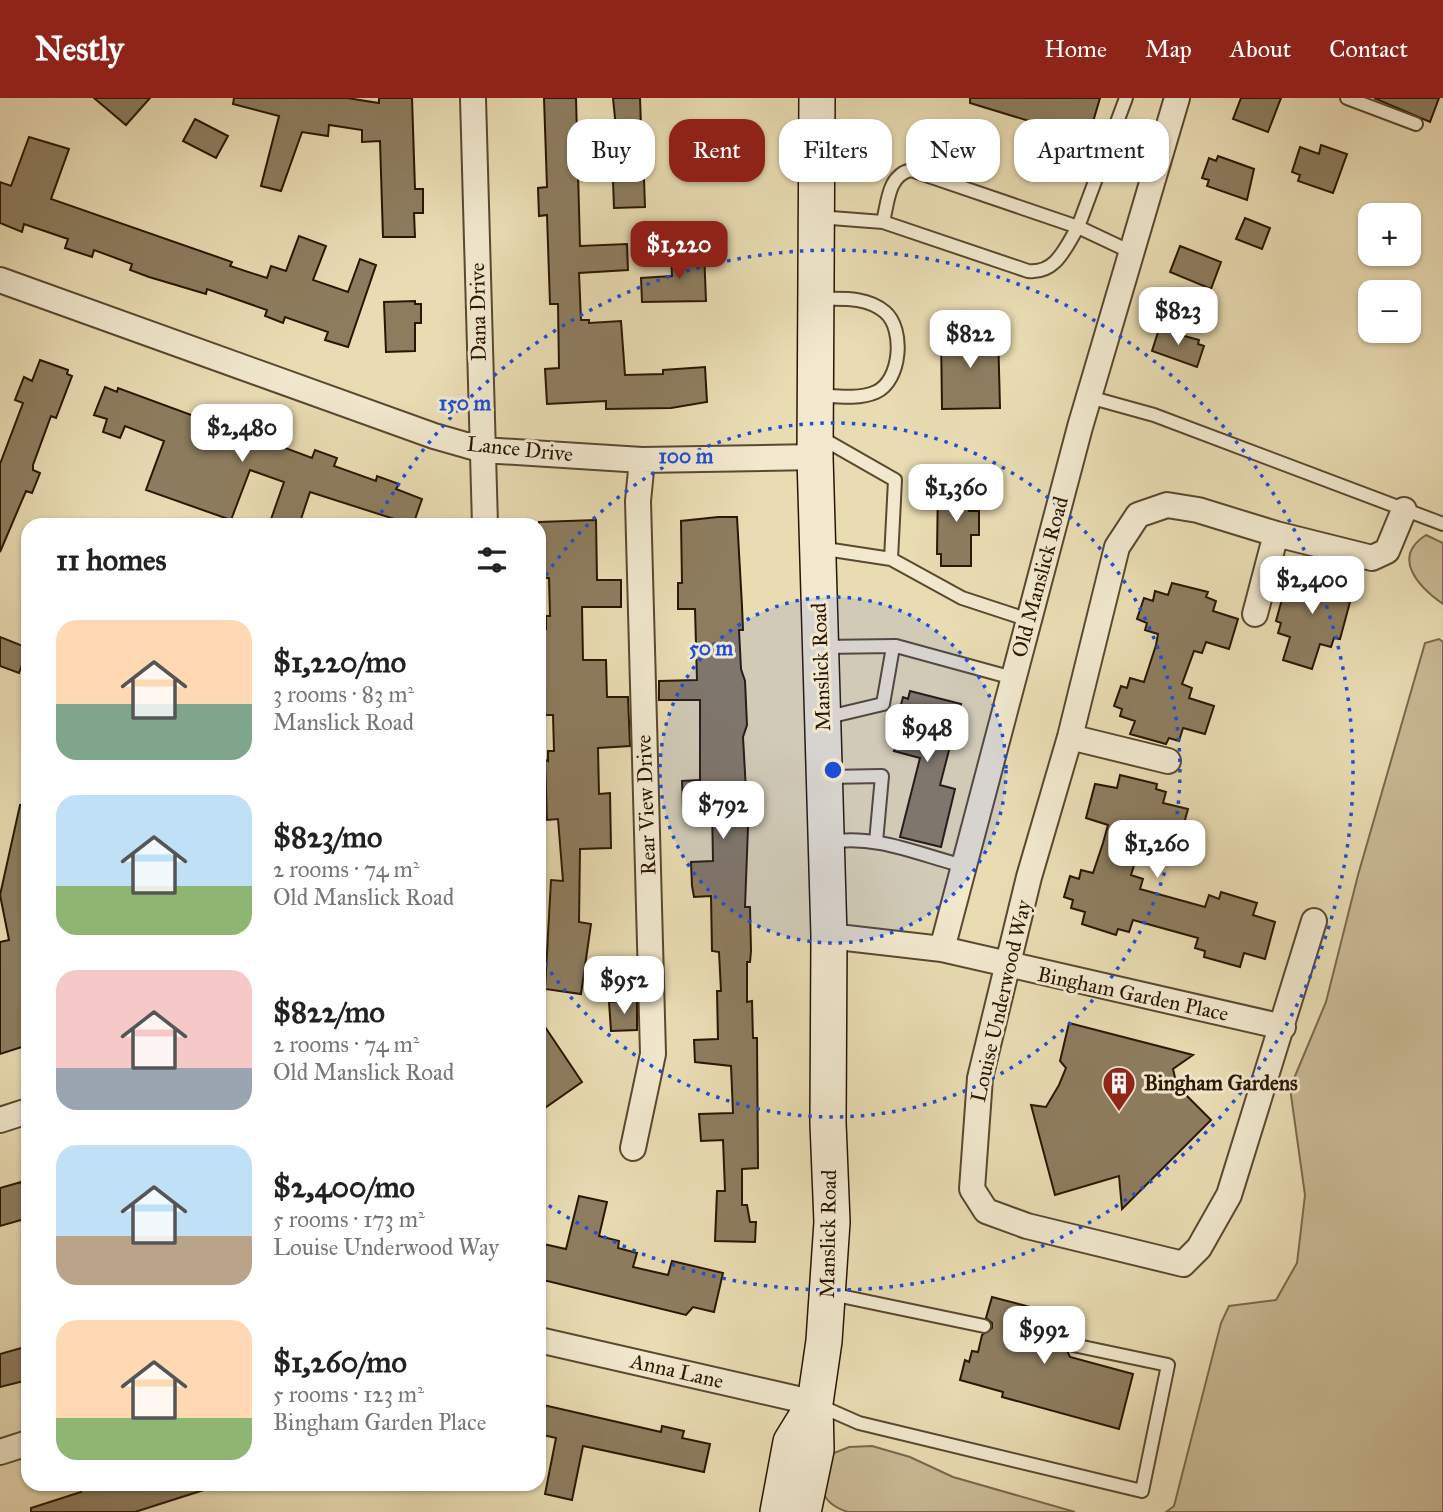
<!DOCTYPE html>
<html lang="en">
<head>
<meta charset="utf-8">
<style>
  :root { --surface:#fff; --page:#f2f2f2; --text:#222; --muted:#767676; --accent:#8f2418 }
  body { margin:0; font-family:"IM FELL Great Primer",serif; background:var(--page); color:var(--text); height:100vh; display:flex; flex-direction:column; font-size:26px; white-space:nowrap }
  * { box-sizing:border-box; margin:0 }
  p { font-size:23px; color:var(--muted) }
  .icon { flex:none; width:38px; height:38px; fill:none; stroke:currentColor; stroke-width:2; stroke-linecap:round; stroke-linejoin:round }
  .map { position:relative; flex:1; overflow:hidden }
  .panel { position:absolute; left:21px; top:420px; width:525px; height:973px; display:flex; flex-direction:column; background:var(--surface); border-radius:21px; box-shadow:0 2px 5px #0004 }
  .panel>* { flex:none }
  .banner { position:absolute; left:567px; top:21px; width:665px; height:63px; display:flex; gap:14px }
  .tools { position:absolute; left:1358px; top:105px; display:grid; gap:14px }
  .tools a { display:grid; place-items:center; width:63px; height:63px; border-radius:14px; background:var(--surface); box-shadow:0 2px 5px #0004; font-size:35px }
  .price { position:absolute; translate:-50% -60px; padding:0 16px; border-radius:14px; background:#fff; color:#222; font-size:23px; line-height:46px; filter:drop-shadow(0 2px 4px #0008) }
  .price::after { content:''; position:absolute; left:50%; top:42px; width:21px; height:16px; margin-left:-10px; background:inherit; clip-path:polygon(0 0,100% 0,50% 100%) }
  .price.current { background:var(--accent); color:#fff }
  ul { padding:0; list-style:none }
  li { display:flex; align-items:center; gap:21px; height:175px; padding:0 35px }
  li span { display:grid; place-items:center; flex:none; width:196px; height:140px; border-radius:21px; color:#555 }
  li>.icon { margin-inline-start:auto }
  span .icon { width:84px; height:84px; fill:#fffc; stroke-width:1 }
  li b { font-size:30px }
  h2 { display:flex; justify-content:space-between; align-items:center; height:84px; padding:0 35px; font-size:30px }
  .tag { padding:0 24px; border-radius:21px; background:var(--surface); box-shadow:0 2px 5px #0004; font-size:24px; line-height:63px }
  .tag.current { background:var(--accent); color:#fff }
  header { display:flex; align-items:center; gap:42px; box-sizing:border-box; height:98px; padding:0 35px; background:var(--accent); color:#fff }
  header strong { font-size:33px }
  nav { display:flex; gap:38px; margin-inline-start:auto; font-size:24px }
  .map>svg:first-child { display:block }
  .green { fill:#c9ba95; stroke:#7a684c; stroke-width:2 }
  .building { fill:#8d7d5f; stroke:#2a1603; stroke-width:2 }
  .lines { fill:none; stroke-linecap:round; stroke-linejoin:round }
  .service-casing { stroke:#5a482f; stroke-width:16 }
  .minor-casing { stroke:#5a482f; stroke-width:28 }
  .secondary-casing { stroke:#2a1603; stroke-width:38 }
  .service { stroke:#f1e8ce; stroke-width:12 }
  .minor { stroke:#f1e8ce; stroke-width:24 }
  .secondary { stroke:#f1e8ce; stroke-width:35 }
  .ring { fill:none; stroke:#1d4ed8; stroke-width:3.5; stroke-dasharray:3.5 7 }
  .labels { text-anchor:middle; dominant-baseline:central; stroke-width:6; stroke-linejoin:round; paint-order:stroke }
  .street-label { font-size:21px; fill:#2a1603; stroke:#f1e8ce }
  .poi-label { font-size:21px; font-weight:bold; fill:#2a1603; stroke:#f1e8ce; text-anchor:start }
  .centre { fill:#1d4ed8; stroke:#f1e8ce; stroke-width:3.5 }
  .ring-label { font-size:21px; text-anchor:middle; font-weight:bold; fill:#1d4ed8; stroke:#f1e8ce; stroke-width:6; stroke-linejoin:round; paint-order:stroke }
</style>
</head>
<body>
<header>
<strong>Nestly</strong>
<nav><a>Home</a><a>Map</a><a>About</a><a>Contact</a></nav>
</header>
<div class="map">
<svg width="1443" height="1414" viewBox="0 0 1443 1414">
  <rect width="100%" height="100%" fill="#e9dcb3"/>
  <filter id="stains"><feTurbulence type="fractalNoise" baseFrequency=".00286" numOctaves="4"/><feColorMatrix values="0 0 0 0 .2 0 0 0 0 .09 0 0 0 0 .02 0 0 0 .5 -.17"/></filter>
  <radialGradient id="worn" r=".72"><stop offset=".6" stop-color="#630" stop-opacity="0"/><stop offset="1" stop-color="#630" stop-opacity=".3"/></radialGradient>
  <!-- green -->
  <path class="green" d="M1426,437L1443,445V506C1420,490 1390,460 1426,437Z
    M1439,541L1443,544V1414H1166L1174,1408L1221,1225L1229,1208L1276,1202L1297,1165L1305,1097L1290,990L1326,904L1358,777L1425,545Z
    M872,1348L910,1359L953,1379L1075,1414H848C817,1404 820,1387 824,1359L849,1349Z"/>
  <!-- building -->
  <path class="building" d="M94,0H150L126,27Z
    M234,0H347L379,5V0H412L415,91H423V115H414L415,139H383L380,43L362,44V32L329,27L328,38L302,34L281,93L261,88L279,18L233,6Z
    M544,0H576L580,148L627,146L628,172L579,175L581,222H589V225L621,223L625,277L663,276V272L705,269L707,304L671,310L606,311V303L547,306L545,271L559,270L558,206H550L547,117L539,118L538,90L547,89Z
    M613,0H640L641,28L616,30Z
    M970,0H1100L1088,41L970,5Z
    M1241,0H1281L1268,34L1233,21Z
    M1374,0H1439L1430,24Z
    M195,21L228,38L216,60L183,43Z
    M29,39L69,51L51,101L232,164L230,168L267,180L271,168L286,173L299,138L326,148L313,182L348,194L360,161L376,167L348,249L325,242L328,234L285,219L283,225L265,218L267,212L207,191L206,196L149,179L130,172L132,166L94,152L92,159L65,150L68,141L24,126L22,134L0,125V84L11,88Z
    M1321,47L1347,56L1333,95L1298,83L1300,77L1292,74L1300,49L1319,56Z
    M1218,58L1254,71L1247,102L1207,88L1209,82L1202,80L1209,60L1216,63Z
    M644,81L645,109L614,110L613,82Z
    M1245,120L1270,130L1262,151L1236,141Z
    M1180,148L1221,164L1211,191L1170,174Z
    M704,153L706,203L642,204L641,180L672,178L671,155Z
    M415,203V206H421V225H415V253L386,254L384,204Z
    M1159,231L1199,242L1198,246L1204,248L1197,269L1152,253Z
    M998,233L1000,310L942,311L941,234Z
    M40,262L68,272L67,276L72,278L56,320L51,318L33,367V372L40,375L32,395L26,393L0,454V366L23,305L15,302L24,279L32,283Z
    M105,289L117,294L118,290L202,321L204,316L248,328L271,337L269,344L312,360L315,352L337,360L334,368L376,383L377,378L399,386L396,391L422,401L413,427L310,394L299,427H269L284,384L250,372L231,422L146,392L164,343L125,328L120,340L103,334L107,321L94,317Z
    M938,384H969V413H979V437H971V468H941V456H937Z
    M718,419H737L742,508L743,532H739L741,571L745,583L747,627L743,639L748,729L745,809H750L751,853L750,864H747V904L752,903L753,940H757L758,1070L742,1071V1107H747L750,1124H756L755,1144L715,1143L717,1093H725L723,1042L701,1043L699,1016L733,1015L731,968L695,964L694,942L718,941L717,893H721L719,854L712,853L711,798L694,799L692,788L691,764L713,763L712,708L683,710L682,683L700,682V602H659V583L697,582L695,511H678V485H682L681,423Z
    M596,422L597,482H621V509H582L583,562H606L607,599H628L630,648L598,650L599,696L610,695L611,750L580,751L579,824L591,826L581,896L545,891L551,782L563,783L558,721L547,722L545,662L548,663V653H554L553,617H544L543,531H546V518H550L549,480H541L539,424Z
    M1306,468L1342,478L1336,500L1350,504L1340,541L1334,540L1331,549L1320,546L1312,571L1283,562L1290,539L1278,535L1281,525L1276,523L1286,487L1299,491Z
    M1172,485L1208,494L1206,499L1216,503L1213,513L1238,521L1229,551L1206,544L1202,555L1194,553L1182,586L1192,590L1189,600L1214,608L1205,636L1183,630L1179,643L1169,640L1166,646L1130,636L1135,623L1120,618L1122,611L1114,608L1121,588L1127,590L1130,580L1144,584L1156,547L1158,536L1145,532L1147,525L1137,521L1144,500L1153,503L1155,493L1168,497Z
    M0,539L28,550L19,575L0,568Z
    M910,593L961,606L940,687L955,691L941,749L900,739L920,660L894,653L897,645L891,644L903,599L908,601Z
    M1120,677L1157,686L1156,691L1166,694L1163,705L1188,711L1179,743L1155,736L1152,747L1141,745L1131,777L1143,781L1140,791L1205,809L1209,797L1219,801L1221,794L1257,805L1253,817L1275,824L1265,861L1244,855L1240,869L1204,859L1205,853L1195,850L1198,840L1133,822L1129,834L1118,831L1116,837L1082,826L1085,814L1071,810L1073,802L1064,799L1070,778L1079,781L1081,772L1093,775L1103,745L1108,727L1086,720L1095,686L1117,690Z
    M20,707L28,708V947L0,956V844L9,842L0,797Z
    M637,902V932L611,933L609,904Z
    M539,920L582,984L539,1014Z
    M1069,925L1193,957L1173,971L1177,988L1211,1022L1122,1111L1119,1078L1055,1097L1031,1007L1046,1009L1059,987L1066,970L1060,963Z
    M21,1084L28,1107V1120L0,1128V1090Z
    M579,1098L607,1104L599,1138L619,1143L618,1150L637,1155L633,1169L668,1177L672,1163L723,1175L714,1214L693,1209L686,1217L539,1181V1145L566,1151Z
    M992,1199L1072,1220L1069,1233L1076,1235L1075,1239L1067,1241L1064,1246L1070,1259L1133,1276L1119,1331L1002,1299L1003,1294L960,1282L965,1262L969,1264L972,1253L978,1254L982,1237L992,1230V1225L986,1220Z
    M28,1248V1282L0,1289V1256Z
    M539,1306L661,1334L662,1328L684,1333L682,1340L710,1346L704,1374L583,1348L572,1402L545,1396L556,1340L539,1336Z
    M79,1386H209L210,1390L135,1414H31V1410L81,1394Z"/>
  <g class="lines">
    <defs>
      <path id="service" d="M1347,0L1416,26
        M818,119L883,124C888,104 888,77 911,72L1078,129L1126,0
        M883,124L1028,173C1056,176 1065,150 1078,129L1131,154
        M816,297C835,298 858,302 876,294C901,283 905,231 885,214C866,198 841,201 817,201
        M1089,299L1154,317L1443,426
        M818,338L895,382L891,461L962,500L1029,522
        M819,450L891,461
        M821,549L896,548L1013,580
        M824,620L883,606L893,549
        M827,679L882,678L876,744
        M830,744C875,736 920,757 964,768
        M831,1196L984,1228
        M818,1307L859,1325L1142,1393L1168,1267L1073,1247"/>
      <path id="minor" d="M473,0L485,427
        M0,182L434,338L483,352L642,362L815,359
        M1255,516L1276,436
        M1070,639L1168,663
        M1314,823L1229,1097L1199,1150L1183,1166L1027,1128L986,1113L972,1091L980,980L1029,779L1070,639L1117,449L1138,417L1167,407L1198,412L1276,436L1372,460L1387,453L1404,412
        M829,838L942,851L1080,329L1177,0
        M942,851L1283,929
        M0,1022L28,1013
        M633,1050L653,956L638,403L642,362
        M539,1242L815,1305
        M0,1354L28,1345"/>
      <path id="secondary" d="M778,1414L791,1344L815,1305
        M803,1414L816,1352L815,1305L824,1243L832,1124L828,1025L829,838L815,359L817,0"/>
    </defs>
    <!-- service casing -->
    <use href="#service" class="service-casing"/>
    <!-- minor casing -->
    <use href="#minor" class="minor-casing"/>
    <!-- secondary casing -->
    <use href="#secondary" class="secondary-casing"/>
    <!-- service -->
    <use href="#service" class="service"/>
    <!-- minor -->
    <use href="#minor" class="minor"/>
    <!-- secondary -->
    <use href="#secondary" class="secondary"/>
  </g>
  <!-- distance rings -->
  <circle cx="833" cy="672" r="173" fill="#1d4ed8" fill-opacity=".12"/>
  <g class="ring">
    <circle cx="833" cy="672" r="173"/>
    <path d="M540 486A347 347 0 1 1 540 858"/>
    <path d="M376 424A520 520 0 1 1 542 1103"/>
  </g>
  <!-- icons -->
  <defs>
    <symbol id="building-pin" viewBox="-11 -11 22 30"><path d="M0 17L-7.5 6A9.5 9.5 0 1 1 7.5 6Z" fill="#8f2418" stroke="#f1e8ce"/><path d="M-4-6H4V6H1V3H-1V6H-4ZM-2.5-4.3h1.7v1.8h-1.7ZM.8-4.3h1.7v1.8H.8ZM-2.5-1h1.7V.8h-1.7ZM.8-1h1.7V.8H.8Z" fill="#fff"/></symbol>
  </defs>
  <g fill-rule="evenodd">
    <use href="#building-pin" x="1100" y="966" width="38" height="52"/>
  </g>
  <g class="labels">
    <!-- street labels -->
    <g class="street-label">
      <text transform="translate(478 214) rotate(-91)">Dana Drive</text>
      <text transform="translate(520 351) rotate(6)">Lance Drive</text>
      <text transform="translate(1040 479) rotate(-75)">Old Manslick Road</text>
      <text transform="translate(821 569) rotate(-92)">Manslick Road</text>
      <text transform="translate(646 707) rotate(-92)">Rear View Drive</text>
      <text transform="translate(1133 896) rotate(12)">Bingham Garden Place</text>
      <text transform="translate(1001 903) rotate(-77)">Louise Underwood Way</text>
      <text transform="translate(828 1136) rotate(-89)">Manslick Road</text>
      <text transform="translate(677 1273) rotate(13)">Anna Lane</text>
    </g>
    <!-- poi labels -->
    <g class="poi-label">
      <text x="1144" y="985">Bingham Gardens</text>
    </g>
  </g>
  <circle cx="833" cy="672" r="10" class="centre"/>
  <g class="ring-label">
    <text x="465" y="312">150 m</text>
    <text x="686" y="365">100 m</text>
    <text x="711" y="557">50 m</text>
  </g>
  <rect width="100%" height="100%" filter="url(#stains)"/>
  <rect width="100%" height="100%" fill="url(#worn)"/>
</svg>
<div class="tools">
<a>+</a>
<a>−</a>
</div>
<b class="price current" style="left:679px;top:183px">$1,220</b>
<b class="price" style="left:1178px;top:249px">$823</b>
<b class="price" style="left:970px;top:272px">$822</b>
<b class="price" style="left:242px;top:366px">$2,480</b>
<b class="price" style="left:956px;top:426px">$1,360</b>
<b class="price" style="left:1312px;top:518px">$2,400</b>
<b class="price" style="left:927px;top:666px">$948</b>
<b class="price" style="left:723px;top:743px">$792</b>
<b class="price" style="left:1157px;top:782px">$1,260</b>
<b class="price" style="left:624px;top:918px">$952</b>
<b class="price" style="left:1044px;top:1268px">$992</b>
<div class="banner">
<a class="tag">Buy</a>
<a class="tag current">Rent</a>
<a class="tag">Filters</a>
<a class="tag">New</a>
<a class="tag">Apartment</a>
</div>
<section class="panel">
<h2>11 homes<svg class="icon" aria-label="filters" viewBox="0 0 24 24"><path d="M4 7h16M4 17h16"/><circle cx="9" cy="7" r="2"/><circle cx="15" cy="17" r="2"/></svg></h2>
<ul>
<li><span style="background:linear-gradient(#ffd9b3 60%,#7fa58c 0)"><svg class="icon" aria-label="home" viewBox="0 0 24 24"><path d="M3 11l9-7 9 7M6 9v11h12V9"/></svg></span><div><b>$1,220/mo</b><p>3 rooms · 83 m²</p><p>Manslick Road</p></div></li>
<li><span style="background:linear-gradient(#bfe0f5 65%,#8fb573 0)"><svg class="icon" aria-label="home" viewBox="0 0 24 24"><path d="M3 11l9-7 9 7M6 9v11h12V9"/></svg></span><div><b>$823/mo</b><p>2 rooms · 74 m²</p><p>Old Manslick Road</p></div></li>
<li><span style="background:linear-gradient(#f6c9c9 70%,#9aa5b1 0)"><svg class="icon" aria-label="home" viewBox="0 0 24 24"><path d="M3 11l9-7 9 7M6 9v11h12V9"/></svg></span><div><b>$822/mo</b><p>2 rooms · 74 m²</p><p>Old Manslick Road</p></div></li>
<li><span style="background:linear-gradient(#bfe0f5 65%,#b9a48a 0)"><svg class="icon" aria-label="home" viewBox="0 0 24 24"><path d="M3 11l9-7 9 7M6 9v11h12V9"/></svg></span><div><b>$2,400/mo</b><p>5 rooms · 173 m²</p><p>Louise Underwood Way</p></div></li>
<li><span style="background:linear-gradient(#ffd9b3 70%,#8fb573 0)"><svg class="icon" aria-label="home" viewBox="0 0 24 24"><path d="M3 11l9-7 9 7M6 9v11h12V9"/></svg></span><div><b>$1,260/mo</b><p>5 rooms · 123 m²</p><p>Bingham Garden Place</p></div></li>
</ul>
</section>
</div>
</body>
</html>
